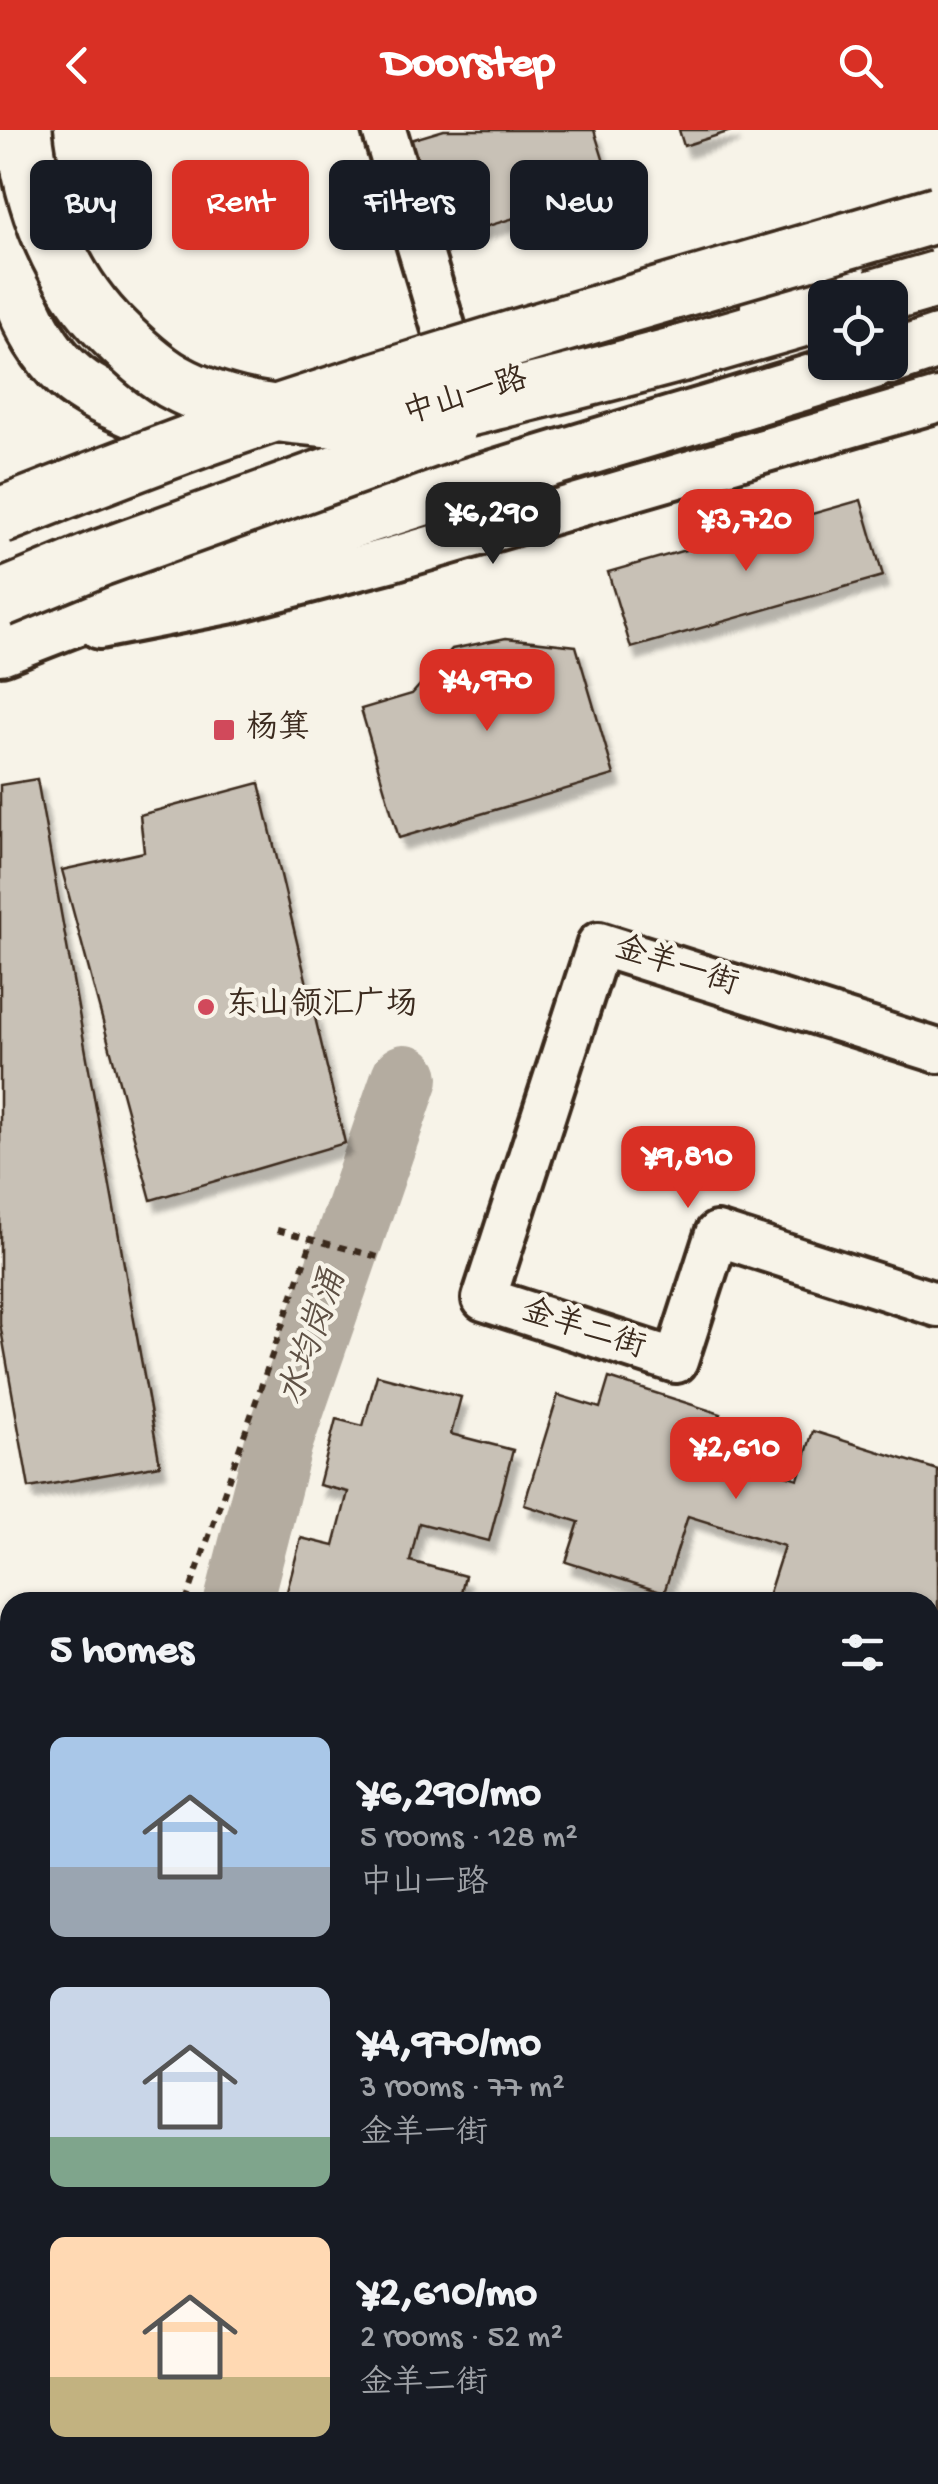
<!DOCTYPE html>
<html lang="en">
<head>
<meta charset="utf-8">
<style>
  :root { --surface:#171b24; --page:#20242c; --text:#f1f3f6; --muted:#9ea1a6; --accent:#d93025 }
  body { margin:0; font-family:"Gochi Hand","LXGW WenKai TC",sans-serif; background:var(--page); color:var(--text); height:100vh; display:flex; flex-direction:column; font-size:38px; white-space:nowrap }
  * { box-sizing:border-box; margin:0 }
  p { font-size:32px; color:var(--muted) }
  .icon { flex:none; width:55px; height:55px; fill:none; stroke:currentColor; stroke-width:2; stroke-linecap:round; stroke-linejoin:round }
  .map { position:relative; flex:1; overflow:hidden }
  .details { position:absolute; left:0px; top:1462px; width:940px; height:892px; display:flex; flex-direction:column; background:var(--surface); border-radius:30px 30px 0 0; box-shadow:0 2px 8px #0004 }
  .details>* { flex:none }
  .top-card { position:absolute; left:30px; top:30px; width:880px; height:90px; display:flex; gap:20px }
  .tools { position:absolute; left:808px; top:150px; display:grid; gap:20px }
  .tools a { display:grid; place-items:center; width:100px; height:100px; border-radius:15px; background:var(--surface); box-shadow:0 2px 8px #0004; font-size:50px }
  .price { position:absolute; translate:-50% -85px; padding:0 22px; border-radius:20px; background:var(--accent); color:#fff; font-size:32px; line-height:65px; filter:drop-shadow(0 2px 5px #0008) }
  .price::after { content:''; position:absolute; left:50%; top:60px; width:30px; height:22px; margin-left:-15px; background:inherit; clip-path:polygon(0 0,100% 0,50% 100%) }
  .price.selected { background:#222; color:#fff }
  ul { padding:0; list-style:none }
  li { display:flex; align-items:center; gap:30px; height:250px; padding:0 50px }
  li span { display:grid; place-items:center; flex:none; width:280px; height:200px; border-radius:15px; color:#555 }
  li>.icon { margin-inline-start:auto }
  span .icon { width:120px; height:120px; fill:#fffc; stroke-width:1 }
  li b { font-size:42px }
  h2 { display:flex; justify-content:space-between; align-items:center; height:120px; padding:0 50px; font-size:42px }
  .pill { padding:0 35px; border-radius:15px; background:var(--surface); box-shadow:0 2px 8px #0004; font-size:35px; line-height:90px }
  .pill.selected { background:var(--accent); color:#fff }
  header { display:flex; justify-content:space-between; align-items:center; height:130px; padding:0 50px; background:var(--accent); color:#fff; font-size:45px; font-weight:700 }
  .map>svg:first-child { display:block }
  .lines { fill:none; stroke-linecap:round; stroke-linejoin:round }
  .river { stroke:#b4aca0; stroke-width:68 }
  .building { fill:#c8c1b6; stroke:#3b2a1e; stroke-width:2.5; filter:url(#shadow) }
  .minor-casing { stroke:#3b2a1e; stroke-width:50 }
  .major-casing { stroke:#3b2a1e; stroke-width:60 }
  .highway-casing { stroke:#3b2a1e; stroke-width:62 }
  .path { stroke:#3b2a1e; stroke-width:6; stroke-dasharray:8 8; stroke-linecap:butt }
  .minor { stroke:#f7f3e8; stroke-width:42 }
  .major { stroke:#f7f3e8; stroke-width:52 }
  .highway { stroke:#f7f3e8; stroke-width:55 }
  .highway-bridge-casing { stroke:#3b2a1e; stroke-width:62; stroke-linecap:butt }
  .highway-bridge { stroke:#f7f3e8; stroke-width:55 }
  .poi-dot { fill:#d1495b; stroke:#f7f3e8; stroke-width:4 }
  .labels { text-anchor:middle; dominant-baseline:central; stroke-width:9; stroke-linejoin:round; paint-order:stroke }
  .street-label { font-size:32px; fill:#3b2a1e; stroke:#f7f3e8 }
  .poi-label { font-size:32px; fill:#3b2a1e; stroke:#f7f3e8; text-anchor:start }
  .water-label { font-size:35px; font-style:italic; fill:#5f5145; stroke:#f7f3e8 }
</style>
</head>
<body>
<header><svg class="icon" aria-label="back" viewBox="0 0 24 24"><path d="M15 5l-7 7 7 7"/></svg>Doorstep<svg class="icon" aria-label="search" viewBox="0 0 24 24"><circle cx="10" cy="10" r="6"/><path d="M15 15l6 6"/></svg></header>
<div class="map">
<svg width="938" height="2354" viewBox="0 0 938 2354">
  <defs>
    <filter id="shadow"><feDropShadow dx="6" dy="11" stdDeviation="2.5" flood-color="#0004"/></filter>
  </defs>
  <rect width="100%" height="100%" fill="#f7f3e8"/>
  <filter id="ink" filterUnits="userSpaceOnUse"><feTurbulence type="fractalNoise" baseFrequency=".01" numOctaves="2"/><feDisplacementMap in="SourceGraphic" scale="20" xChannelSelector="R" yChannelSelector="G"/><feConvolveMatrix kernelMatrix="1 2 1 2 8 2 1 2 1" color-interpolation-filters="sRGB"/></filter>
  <g filter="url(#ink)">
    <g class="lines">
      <!-- river -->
      <path class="river" d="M238,1472L279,1312L405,948"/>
    </g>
    <!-- building -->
    <path class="building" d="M444,0H594L612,58L439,111L407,11Z
      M679,0H734L684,16Z
      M861,370L883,446L631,518L608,442Z
      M506,508L576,516L614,645L399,708L361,579L412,564L452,519Z
      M37,649L160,1335L29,1358L0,1194V655Z
      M259,653L345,1013L151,1070L62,740L144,722L140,685Z
      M377,1245L461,1267L451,1304L513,1320L489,1411L419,1393L410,1431L465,1446L459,1472H300L285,1469L301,1408L334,1416L348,1362L319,1355L336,1289L363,1296Z
      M609,1248L721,1284L709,1321L798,1349L813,1301L938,1340V1506L930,1504V1472H766L784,1416L688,1386L664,1463L566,1432L579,1392L524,1375L558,1265L600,1278Z
      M10,1623V1709L0,1711V1625Z
      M938,1656V1753L930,1749V1675Z
      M10,1798V1899L0,1901V1801Z
      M938,1819V1866L930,1862V1838Z
      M930,1870L938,1895V1942L930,1945Z
      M10,1974V2068L0,2070V1976Z
      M10,2169V2247L0,2249V2171Z
      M10,2309V2345H172L173,2354H0V2311Z
      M422,2345H534L540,2354H408Z"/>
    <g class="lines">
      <defs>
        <path id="minor" d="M384,0L446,206
          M100,497L233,471L389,430L938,270
          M938,921L599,814L484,1169L676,1231L717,1104L938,1175
          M930,2254L938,2246
          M827,2354L836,2345"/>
        <path id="major" d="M5,79C6,92 5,105 7,118C14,170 43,234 91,261C102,268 115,273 126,278C160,294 193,305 230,308
          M767,177L922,129
          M890,228L938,212
          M0,426L248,334L377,295
          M0,518C158,456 318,400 481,351C612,310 743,273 874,232"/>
        <path id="highway" d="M683,223L825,182"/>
      </defs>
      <!-- minor casing -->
      <use href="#minor" class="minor-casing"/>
      <!-- major casing -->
      <use href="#major" class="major-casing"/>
      <!-- highway casing -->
      <use href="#highway" class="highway-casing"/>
      <!-- path -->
      <path class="path" d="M277,1100L385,1129
        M186,1472L312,1110
        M631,2345L640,2354"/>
      <!-- minor -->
      <use href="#minor" class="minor"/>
      <!-- major -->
      <use href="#major" class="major"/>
      <!-- highway -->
      <use href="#highway" class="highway"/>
      <defs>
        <path id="highway-bridge" d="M24,0C31,73 61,151 115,203C133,221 151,238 173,251C203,268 240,278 274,283C322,290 369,292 417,287C455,283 492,272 528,263C580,250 631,237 683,223
          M873,168L938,149
          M0,386C97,348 193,310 292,278C505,208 722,148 938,84
          M0,469L100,428L447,303"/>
      </defs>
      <!-- highway-bridge casing -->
      <use href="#highway-bridge" class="highway-bridge-casing"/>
      <!-- highway-bridge -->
      <use href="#highway-bridge" class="highway-bridge"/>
    </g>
  </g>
  <!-- markers -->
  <g class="poi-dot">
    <rect x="212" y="588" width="24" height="24" rx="5"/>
    <circle cx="206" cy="877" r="10"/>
  </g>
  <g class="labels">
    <!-- street labels -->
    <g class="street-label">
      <text transform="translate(466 268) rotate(-17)">中山一路</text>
      <text transform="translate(676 838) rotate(18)">金羊一街</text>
      <text transform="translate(583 1201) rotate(18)">金羊二街</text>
    </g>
    <!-- poi labels -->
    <g class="poi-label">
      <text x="246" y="600">杨箕</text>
      <text x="226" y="877">东山领汇广场</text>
    </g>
    <!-- water labels -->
    <g class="water-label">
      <text transform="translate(315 1208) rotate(-71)">水均岗涌</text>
    </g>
  </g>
</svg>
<div class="tools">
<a><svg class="icon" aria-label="locate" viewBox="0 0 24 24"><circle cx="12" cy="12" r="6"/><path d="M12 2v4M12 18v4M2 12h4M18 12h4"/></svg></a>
</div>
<b class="price selected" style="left:493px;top:437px">¥6,290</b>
<b class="price" style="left:746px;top:444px">¥3,720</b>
<b class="price" style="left:487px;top:604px">¥4,970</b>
<b class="price" style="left:688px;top:1081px">¥9,810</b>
<b class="price" style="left:736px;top:1372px">¥2,610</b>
<div class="top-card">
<a class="pill">Buy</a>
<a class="pill selected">Rent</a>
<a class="pill">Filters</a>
<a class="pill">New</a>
</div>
<section class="details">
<h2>5 homes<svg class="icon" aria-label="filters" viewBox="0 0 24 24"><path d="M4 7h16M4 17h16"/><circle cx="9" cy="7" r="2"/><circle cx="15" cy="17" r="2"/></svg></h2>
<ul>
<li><span style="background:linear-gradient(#a9c7e8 65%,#9aa5b1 0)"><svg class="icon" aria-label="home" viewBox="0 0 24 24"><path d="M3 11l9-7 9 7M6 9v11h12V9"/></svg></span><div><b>¥6,290/mo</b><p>5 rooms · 128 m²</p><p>中山一路</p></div></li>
<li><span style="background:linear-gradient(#c9d6e8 75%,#7fa58c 0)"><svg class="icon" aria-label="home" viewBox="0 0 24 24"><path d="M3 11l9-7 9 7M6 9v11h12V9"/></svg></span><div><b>¥4,970/mo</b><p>3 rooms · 77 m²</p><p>金羊一街</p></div></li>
<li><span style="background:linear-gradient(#ffd9b3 70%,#c2b280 0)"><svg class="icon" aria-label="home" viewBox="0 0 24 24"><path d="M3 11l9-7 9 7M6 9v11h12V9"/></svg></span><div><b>¥2,610/mo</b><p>2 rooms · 52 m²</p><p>金羊二街</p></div></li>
</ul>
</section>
</div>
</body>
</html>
